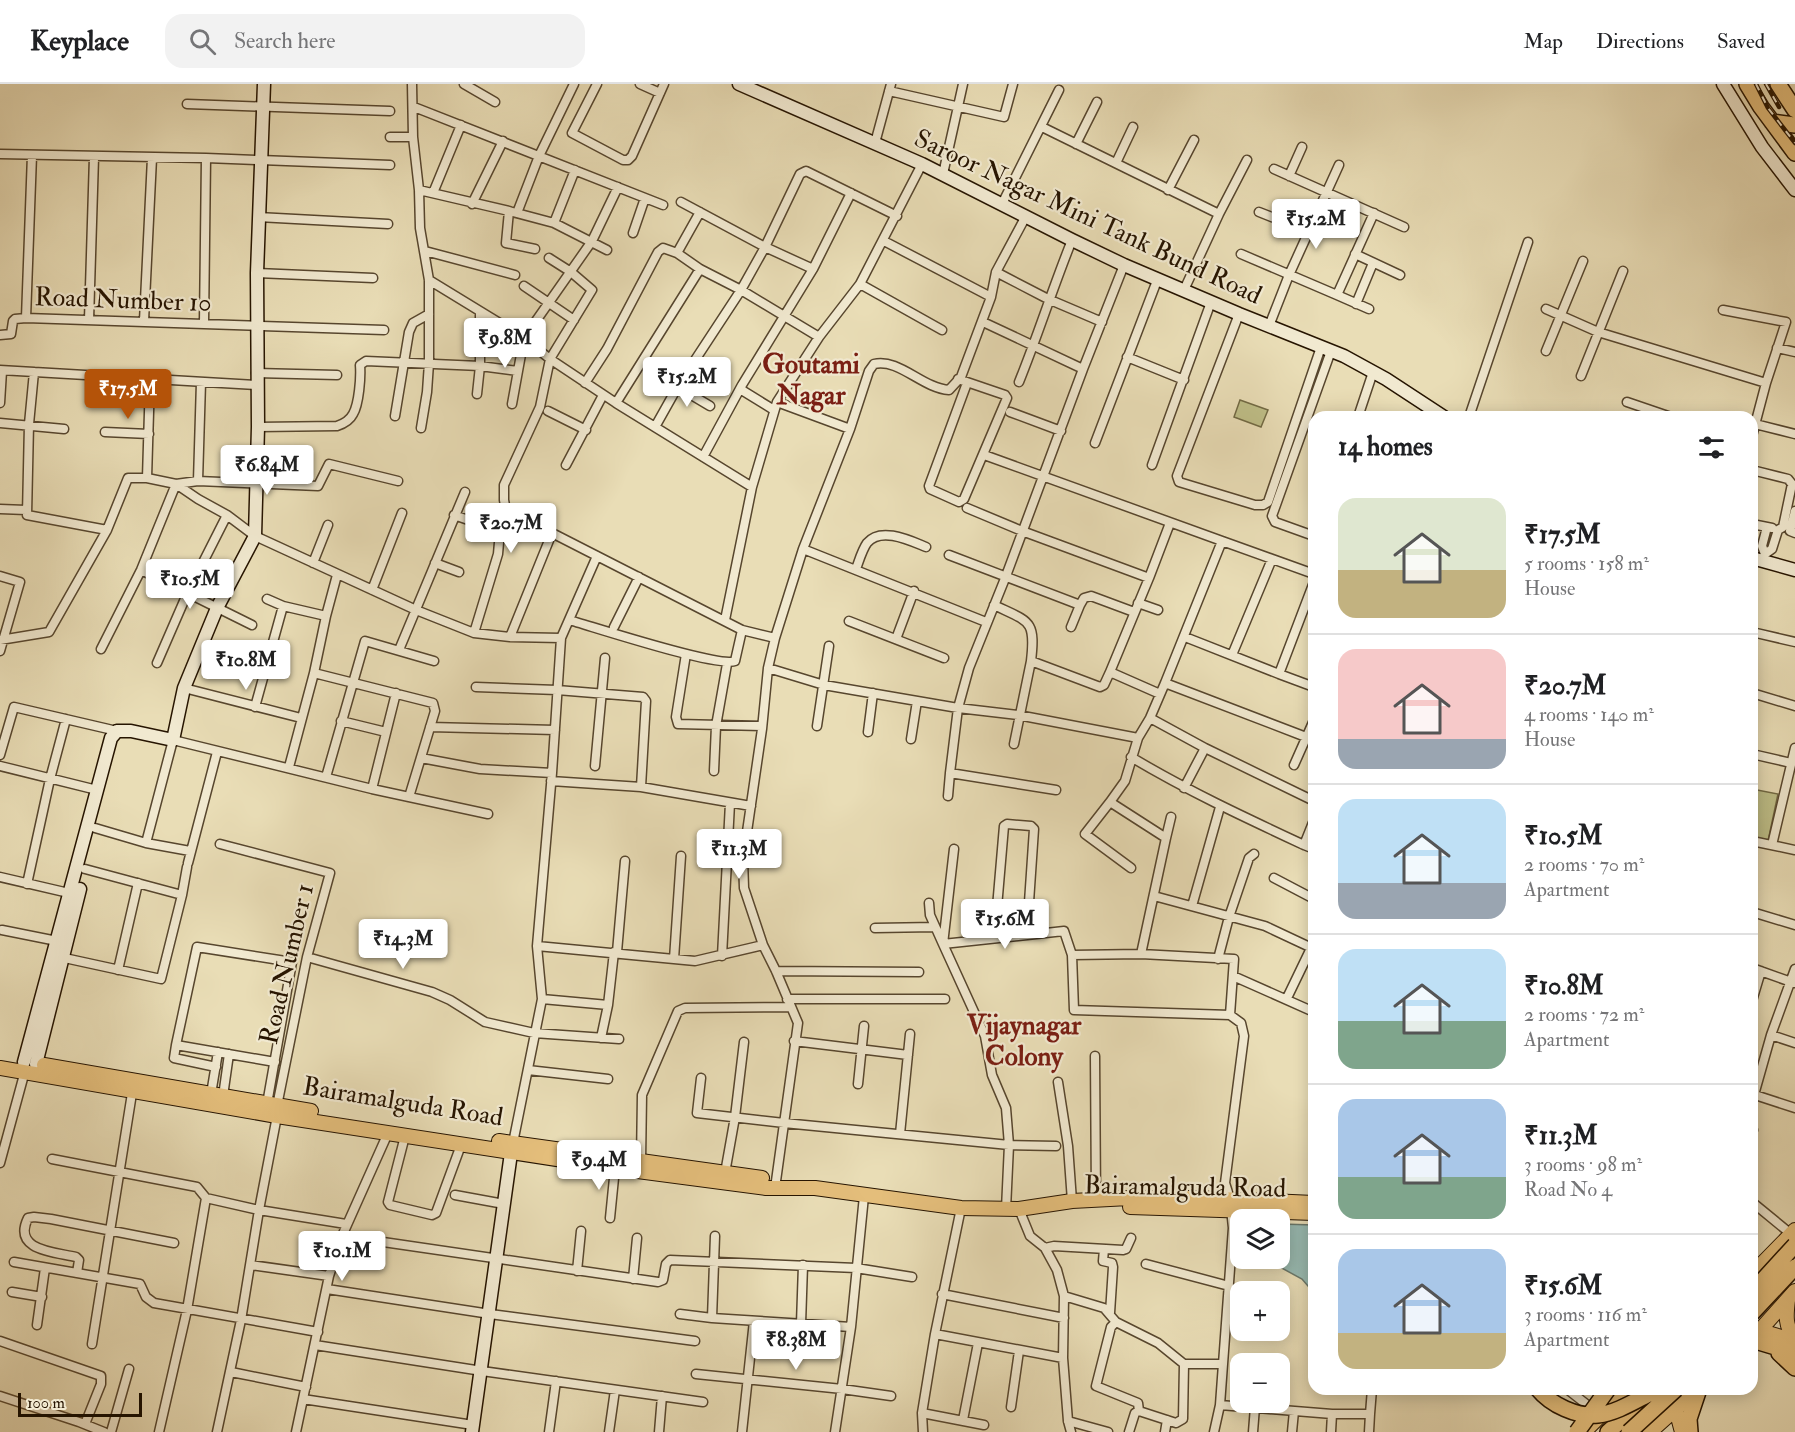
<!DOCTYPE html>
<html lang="en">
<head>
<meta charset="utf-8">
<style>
  :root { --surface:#fff; --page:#f2f2f2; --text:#202124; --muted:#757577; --line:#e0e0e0; --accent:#b45309 }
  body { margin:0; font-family:"IM FELL Double Pica",serif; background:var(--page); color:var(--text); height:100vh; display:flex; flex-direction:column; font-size:22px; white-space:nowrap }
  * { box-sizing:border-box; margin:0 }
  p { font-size:20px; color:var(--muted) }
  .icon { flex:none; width:33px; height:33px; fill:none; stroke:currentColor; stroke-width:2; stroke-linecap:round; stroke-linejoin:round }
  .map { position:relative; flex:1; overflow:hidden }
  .side { position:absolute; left:1308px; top:327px; width:450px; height:984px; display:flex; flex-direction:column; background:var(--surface); border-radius:18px; box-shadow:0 3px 15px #0003 }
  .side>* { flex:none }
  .tools { position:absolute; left:1230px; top:1125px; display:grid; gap:12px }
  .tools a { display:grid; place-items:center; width:60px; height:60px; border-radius:12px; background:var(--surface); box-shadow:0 3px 15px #0003; font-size:30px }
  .scale { position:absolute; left:18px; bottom:15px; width:124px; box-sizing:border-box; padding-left:6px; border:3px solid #261400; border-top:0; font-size:16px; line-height:21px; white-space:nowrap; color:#261400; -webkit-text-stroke:4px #f1e9d0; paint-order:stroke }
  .price { position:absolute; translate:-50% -51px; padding:0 14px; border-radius:6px; background:#fff; color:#222; font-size:20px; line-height:39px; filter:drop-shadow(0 2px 3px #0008) }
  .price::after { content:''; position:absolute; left:50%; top:36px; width:18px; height:14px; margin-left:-9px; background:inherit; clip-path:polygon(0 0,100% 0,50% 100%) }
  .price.active { background:var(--accent); color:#fff }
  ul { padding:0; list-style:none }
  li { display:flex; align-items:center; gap:18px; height:150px; padding:0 30px }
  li+li { border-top:2px solid var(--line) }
  li span { display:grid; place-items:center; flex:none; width:168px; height:120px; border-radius:18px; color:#555 }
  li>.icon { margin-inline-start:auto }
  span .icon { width:72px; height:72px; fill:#fffc; stroke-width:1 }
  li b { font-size:26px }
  h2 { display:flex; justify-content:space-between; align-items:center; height:72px; padding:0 30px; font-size:26px }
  header { display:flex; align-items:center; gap:36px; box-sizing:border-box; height:84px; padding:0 30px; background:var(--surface); border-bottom:2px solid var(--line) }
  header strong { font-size:28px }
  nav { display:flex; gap:33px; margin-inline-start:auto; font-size:21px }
  .search { width:420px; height:54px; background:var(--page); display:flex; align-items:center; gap:15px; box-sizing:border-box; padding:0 21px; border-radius:18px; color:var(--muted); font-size:22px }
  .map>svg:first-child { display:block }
  .green { fill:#bfbf88; stroke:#726a44; stroke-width:1.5 }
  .water { fill:#98bbb3; stroke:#6a786b; stroke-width:1.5 }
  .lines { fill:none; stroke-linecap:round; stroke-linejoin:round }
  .street-casing { stroke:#57462e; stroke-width:11 }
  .secondary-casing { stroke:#261400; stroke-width:15 }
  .primary-casing { stroke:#261400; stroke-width:16 }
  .highway-casing { stroke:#261400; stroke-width:18 }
  .street { stroke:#f1e9d0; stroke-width:8 }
  .secondary { stroke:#f1e9d0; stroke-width:12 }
  .primary { stroke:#e4be7b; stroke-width:14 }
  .highway { stroke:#e4be7b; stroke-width:15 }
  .rail-casing { stroke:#261400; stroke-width:4.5 }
  .rail { stroke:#f1e9d0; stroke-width:2; stroke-dasharray:7; stroke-linecap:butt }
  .highway-bridge-casing { stroke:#261400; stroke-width:18; stroke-linecap:butt }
  .highway-bridge { stroke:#e4be7b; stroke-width:15 }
  .labels { text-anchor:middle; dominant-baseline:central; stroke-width:4.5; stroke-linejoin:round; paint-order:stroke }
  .street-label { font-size:26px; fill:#261400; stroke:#f1e9d0 }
  .neighbourhood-label { font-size:27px; font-weight:bold; fill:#7a1f14; stroke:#f1e9d0 }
</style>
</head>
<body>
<header>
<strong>Keyplace</strong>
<div class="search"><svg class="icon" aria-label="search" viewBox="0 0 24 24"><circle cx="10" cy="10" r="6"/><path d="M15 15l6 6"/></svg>Search here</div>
<nav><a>Map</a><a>Directions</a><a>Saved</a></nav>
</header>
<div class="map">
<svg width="1795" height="1348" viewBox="0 0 1795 1348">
  <rect width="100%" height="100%" fill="#e9ddb6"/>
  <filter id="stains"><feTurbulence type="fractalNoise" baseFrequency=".00333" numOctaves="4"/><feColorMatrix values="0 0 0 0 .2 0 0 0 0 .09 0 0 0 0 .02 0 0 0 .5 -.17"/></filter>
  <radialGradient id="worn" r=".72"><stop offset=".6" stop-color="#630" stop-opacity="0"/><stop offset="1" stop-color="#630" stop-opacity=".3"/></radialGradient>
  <!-- green -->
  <path class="green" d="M1240,316L1268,326L1261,343L1234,333Z
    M1752,705L1778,710L1768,757L1752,754Z"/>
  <!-- water -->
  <path class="water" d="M1280,1140L1314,1141V1209L1302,1195L1265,1175L1280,1174Z"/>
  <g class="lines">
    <defs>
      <path id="street" d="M412,0L413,53L419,106L420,144L429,196V279L427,308L421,344
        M464,0L495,18
        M597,0L572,49L623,76H628L632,72L664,0
        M640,0L660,9
        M889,7L1004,33L1013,0
        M187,20L390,27
        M414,23L663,121
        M1042,43L1219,130
        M390,53H413
        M875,59L891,0
        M1076,60L1097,18
        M0,70L206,74L390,81
        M1116,79L1133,43
        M1274,85L1404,143
        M943,90L963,0
        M1289,92L1302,63
        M419,106L509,127L554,139L607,166
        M1168,106L1194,56
        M433,109L461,41
        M681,118L765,163L813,185
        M472,120L503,57
        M1002,120L1059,6
        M509,127L506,159L535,165
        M1259,128L1310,148
        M517,129L539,72L574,0
        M258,133L388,140
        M554,139L575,86
        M633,149L645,114
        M884,157L991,213L996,188L1026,132
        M425,167L515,191
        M677,169L700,128
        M1241,170L1337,211L1374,129
        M1355,170L1400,191
        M549,174L571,188L592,206L550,275L540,323L504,401V416L507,432L552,449L742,546L775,554
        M996,188L1048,215L1102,238
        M257,189L373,194
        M429,196L524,254L550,275L616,319L752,403
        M860,200L942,246
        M524,202L574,236
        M1184,206L1219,130L1247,76
        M1337,211L1369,225
        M1356,220L1373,179
        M1546,225L1598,248L1766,299
        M1723,226L1786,238L1766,299L1752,352
        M1239,230L1177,392L1179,398L1255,421H1263L1268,418L1321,263
        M26,234L32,71
        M89,236L94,73
        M144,237L152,74
        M983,238L1083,285L1124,181
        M204,239L206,74
        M1269,242L1289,191L1339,81
        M0,251L11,250L13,237L15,235L26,234L384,246
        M1777,264L1795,268
        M1546,267L1583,177
        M1127,273L1184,296
        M0,286L256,301
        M34,288L29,340L27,431L107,446
        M256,289L337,291
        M1581,292L1623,187
        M958,295L1005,311L1007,314L964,415L959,418L930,405L929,402L967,299
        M1019,298C1038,251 1053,203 1072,156
        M585,299L607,265L658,168L663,164L677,169L700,185L741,206L819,253
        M678,303L710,322
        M740,305L774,326
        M477,310L480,282V228
        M777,318L850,345
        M1627,318L1671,333
        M0,319L2,287
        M616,319L700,185
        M512,320L524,254L592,157L618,103
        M548,327L586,346
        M1010,328L1061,347
        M395,332L409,248L413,239L429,230
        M1358,333L1373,288
        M1469,333L1528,158
        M0,339L64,345
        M1755,340L1795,350
        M258,343L337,342C343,340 350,336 353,330C359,320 361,293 360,281L366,277L480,282L518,287
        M655,343L678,302L741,206L765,163L800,90L806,87L897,132
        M105,348L149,350
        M1095,359L1158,194
        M987,372L1222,457L1165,599L1150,634L1138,654L1125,697L1110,718L1166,754L1141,870
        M703,373L742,301L813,185L851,109
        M566,381L603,311
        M1152,381L1211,218
        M1752,386L1788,395L1792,400L1783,443L1778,446L1772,465L1765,470
        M147,394L150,295
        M198,397L201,298
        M967,424L1022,447L1149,494L1170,439
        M0,425L26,426
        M1795,427L1790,447L1795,449
        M454,431L500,447L498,470L474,549
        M1752,440L1772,444
        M1314,452L1275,438L1272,432L1331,267
        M1222,457L1314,490
        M803,465L986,538
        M949,471L1080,521L1071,543
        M1763,474L1765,470L1762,462L1767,443
        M313,479L328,441
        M435,479L459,488
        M856,485C859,477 862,466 867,459C881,442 911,457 926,463
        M141,486L252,541
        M0,492L20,498L0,567
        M1149,494L1110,588L1160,610
        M372,506L402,429
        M267,515L283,522L326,532
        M1138,519L1158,526
        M994,521C1029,538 1036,535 1031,577
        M1080,521L1084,514L1091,512L1134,528
        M569,536C594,543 719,584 735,577L742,546
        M725,536L752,403L777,318L819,253L860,200L922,80
        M849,537L944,574
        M614,543L639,493
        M1752,548L1795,558
        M510,553L552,449
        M1185,553L1279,590L1314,498
        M896,555L914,507
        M0,556L49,548L107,446L128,394H147L176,400L198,397L318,402L329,380L398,397
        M101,565L141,486L176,400L198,415L227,431L255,452L416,526L474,549L510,553L561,554L597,472
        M399,566L465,408
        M686,570L676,633L678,640L762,642
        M1232,571L1272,475
        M157,579L187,510L227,431
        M768,584L824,601L958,624L1018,631L1138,654
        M314,589L433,619L435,627L409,713
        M1279,590L1314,603
        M1165,599L1306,653
        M476,603L557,606L643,613L646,617L641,703
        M184,604L301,634
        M1752,609L1795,622
        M255,623L283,522
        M1150,634L1205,664L1314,717
        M341,637L386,648
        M817,642L829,562
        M430,643L555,646
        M868,648L873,609
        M911,655L917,617
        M1014,660L1031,577L1100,603L1104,601L1110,588
        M1752,670L1791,679
        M0,671L14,623L117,647
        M1131,673C1188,707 1244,733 1304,761L1314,736
        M421,674L480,685L552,689
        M1294,681L1314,636
        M0,682L97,706
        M595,682L605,574
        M289,683L314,589L326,532L337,491
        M714,687L716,642L727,580
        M326,693L365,557L434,577
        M551,697L641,703L751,722
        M1184,704L1205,664
        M372,705L396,609
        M1056,706L950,689L958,624L969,584L1006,492L1083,285
        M948,712L950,689
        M1110,718L1085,750L1131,784
        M95,744L146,759L190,767
        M1166,754L1171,733
        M1752,757L1795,766
        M146,759L173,656L372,705L488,730
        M220,760L330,789L307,873L277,1022
        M1304,761L1314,765
        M1772,761L1795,664
        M188,779L217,668
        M85,785L182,811
        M0,793L73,810
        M1274,794L1314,815
        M27,800L50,695L66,635
        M1154,812L1265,842L1314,865
        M929,819L930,831L943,860L1064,847L1072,871L1074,926L1230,931L1241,939L1244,952L1225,1099L1230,1115L1233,1144L1220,1321L1332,1330H1370L1372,1305
        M1192,822L1220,723
        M1752,828L1795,841
        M875,844L935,843
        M2,846L57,857
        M1002,853V838L996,835L1004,742L1007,740L1031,742L1034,745L1028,833L1025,838L1016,839L1017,852
        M537,862L695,877L763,861
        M617,868L625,777
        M1072,871L1141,870L1234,875L1230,931
        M722,872L730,719
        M60,873L161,895L182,811L187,783
        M307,873L432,908L450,916L485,938L534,949L619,955
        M674,875L681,772
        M1218,875L1229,833L1249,774L1254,770
        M1752,884L1794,899
        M118,886L138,799
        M776,887L919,888
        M1233,892L1314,928
        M1287,914L1314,858
        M542,915L608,921
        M787,915H945
        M1752,917L1761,887
        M1771,951L1795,959
        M601,954L608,921L614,868
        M794,957L908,971
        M176,961L174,974L216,983
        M1095,972L1096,1116
        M528,986L608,995
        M701,994L697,1029L784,1039L1009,1061L1006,1024L992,991L985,952L943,860L954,765
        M1058,998L1068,1062L1072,1117
        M858,1000L864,942
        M211,1010L218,968
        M1752,1010L1795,1024
        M1754,1011L1771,951L1795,885
        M223,1012L229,970
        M267,1020L292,878L197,863L176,961L275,978
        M277,1032L259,1126L346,1140
        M1752,1048L1753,1046
        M900,1050L910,950
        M405,1052L388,1118L390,1121L432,1131L436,1129L461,1061
        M513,1059L542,915L537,862L552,689L561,554
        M52,1075L197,1103L206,1114
        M641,1077L642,1011L678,927L685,924L790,923
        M0,1079L25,987
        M725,1089L735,1033L744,958
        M776,1097L798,939L776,887L763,861L744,804L743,775L762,645L768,584L775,554L803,465L850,345L869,287L874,280C899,274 922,304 949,306L961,293L991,213
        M455,1111L504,1120
        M1752,1118L1791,1150
        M1006,1125L1009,1061L1056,1062
        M1019,1125L1030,1152L1045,1164L1057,1186L1064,1212L1063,1274L1068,1337L1071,1348
        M610,1134L615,1084
        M342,1152L658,1198L663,1196L666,1180L670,1176L856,1184L912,1193
        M1045,1164L1054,1162L1123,1166L1126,1165L1131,1154
        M1104,1165L1103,1177L1112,1179L1113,1183L1110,1229
        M14,1178L140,1200L146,1213L154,1219L318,1248
        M1146,1180L1229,1202
        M251,1181L329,1192
        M577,1187L581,1147
        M77,1189L79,1176L76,1173C55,1168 12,1167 28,1134L34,1133L51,1135L174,1159
        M633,1195L637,1154
        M327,1205L490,1230L695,1257
        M12,1208L42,1213
        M942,1210L1064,1234
        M1064,1212L1104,1224L1116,1238L1158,1259L1184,1280H1223
        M680,1230L712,1234L715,1152
        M712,1234L851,1243
        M1116,1238L1111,1243L1096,1302L1138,1319L1139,1327
        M801,1240L803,1181
        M37,1241L45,1184
        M935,1250L1063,1274
        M0,1257L101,1292V1300L85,1340
        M92,1260L133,1003
        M315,1261L482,1287L703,1318
        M231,1288L306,1303
        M696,1290L842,1305L891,1312
        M1567,1305L1595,1327
        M0,1312L79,1338L104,1348
        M303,1315L473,1341
        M1011,1323L1019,1267
        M922,1329L984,1341
        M963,1336L978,1259
        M1068,1337L1108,1348
        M111,1348L129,1285
        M159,1348L187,1226L206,1114L259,1126L241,1236L217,1348
        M296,1348L329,1192L342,1152L388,1049
        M549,1348L556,1297
        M609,1348L615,1306
        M659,1348L662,1312
        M742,1348L754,1237
        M835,1348L851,1243L864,1112
        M923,1348L922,1329L935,1250L961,1124
        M1129,1348L1135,1329L1139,1327L1176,1339L1183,1335L1184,1280
        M1165,1348L1167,1336
        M1214,1348L1220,1321
        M1253,1348L1255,1323
        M1292,1348L1294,1327
        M1331,1348L1332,1330
        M1369,1348L1370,1330"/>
      <path id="secondary" d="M739,0L922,80L1072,156L1124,181L1239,230L1344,272L1386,295L1444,333
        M1723,0L1762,63L1795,106
        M1752,474L1795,486
        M117,647H131L173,656L184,604L217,524L255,452L258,343L257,189L264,0
        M24,978L111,654L117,647
        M36,980L80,805
        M472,1348L511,1069"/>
      <path id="primary" d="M44,981L311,1027
        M0,984L277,1032L615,1084L766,1104H815L961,1124L1019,1125L1072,1117L1129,1114H1197L1314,1119
        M499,1057L762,1094
        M1130,1123L1314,1129
        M1752,1190L1795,1146
        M1788,1216C1786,1232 1785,1242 1795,1255
        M1754,1245L1795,1257
        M1752,1255L1795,1207
        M1674,1318L1682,1348
        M1584,1348L1627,1305
        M1650,1348L1698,1305"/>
      <path id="highway" d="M1747,0L1761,23L1795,69
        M1778,0L1795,26
        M1772,38L1795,41
        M1752,1256L1795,1269
        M1779,1269L1795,1284
        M1608,1348L1647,1313
        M1690,1348L1689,1335L1699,1305"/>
    </defs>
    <!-- street casing -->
    <use href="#street" class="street-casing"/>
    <!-- secondary casing -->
    <use href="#secondary" class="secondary-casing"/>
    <!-- primary casing -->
    <use href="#primary" class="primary-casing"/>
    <!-- highway casing -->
    <use href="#highway" class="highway-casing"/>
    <!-- street -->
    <use href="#street" class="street"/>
    <!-- secondary -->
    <use href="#secondary" class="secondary"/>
    <!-- primary -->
    <use href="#primary" class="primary"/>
    <!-- highway -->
    <use href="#highway" class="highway"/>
    <defs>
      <path id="rail" d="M1756,0L1768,24L1795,59
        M1766,0L1779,23"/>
    </defs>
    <!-- rail casing -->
    <use href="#rail" class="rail-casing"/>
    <!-- rail -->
    <use href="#rail" class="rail"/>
    <defs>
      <path id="highway-bridge" d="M1752,1208L1795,1161
        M1752,1229L1795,1183
        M1538,1305C1551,1321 1577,1333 1598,1331C1616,1329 1635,1317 1651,1309
        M1577,1348L1608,1305
        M1629,1348L1676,1305"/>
    </defs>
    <!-- highway-bridge casing -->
    <use href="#highway-bridge" class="highway-bridge-casing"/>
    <!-- highway-bridge -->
    <use href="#highway-bridge" class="highway-bridge"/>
  </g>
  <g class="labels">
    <!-- street labels -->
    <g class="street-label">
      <text transform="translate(1088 133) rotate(25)">Saroor Nagar Mini Tank Bund Road</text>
      <text transform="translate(123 216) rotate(2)">Road Number 10</text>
      <text transform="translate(287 880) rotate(-77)">Road Number 1</text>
      <text transform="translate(403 1018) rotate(9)">Bairamalguda Road</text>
      <text transform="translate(1185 1103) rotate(1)">Bairamalguda Road</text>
    </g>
    <!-- neighbourhood labels -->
    <g class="neighbourhood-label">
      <text x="811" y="280">Goutami<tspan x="811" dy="31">Nagar</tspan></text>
      <text x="1024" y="941">Vijaynagar<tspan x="1024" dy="31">Colony</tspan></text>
    </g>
  </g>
  <rect width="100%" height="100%" filter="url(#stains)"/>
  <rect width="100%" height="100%" fill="url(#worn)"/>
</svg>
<div class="tools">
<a><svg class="icon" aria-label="layers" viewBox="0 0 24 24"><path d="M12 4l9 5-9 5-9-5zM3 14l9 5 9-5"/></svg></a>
<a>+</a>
<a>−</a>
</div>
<div class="scale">100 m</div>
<b class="price" style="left:1316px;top:166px">₹15.2M</b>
<b class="price" style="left:505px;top:285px">₹9.8M</b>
<b class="price" style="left:687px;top:324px">₹15.2M</b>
<b class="price active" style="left:128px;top:336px">₹17.5M</b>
<b class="price" style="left:267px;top:412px">₹6.84M</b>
<b class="price" style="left:511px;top:470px">₹20.7M</b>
<b class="price" style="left:190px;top:526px">₹10.5M</b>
<b class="price" style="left:246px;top:607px">₹10.8M</b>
<b class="price" style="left:739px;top:796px">₹11.3M</b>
<b class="price" style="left:1005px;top:866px">₹15.6M</b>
<b class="price" style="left:403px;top:886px">₹14.3M</b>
<b class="price" style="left:599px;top:1107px">₹9.4M</b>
<b class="price" style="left:342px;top:1198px">₹10.1M</b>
<b class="price" style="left:796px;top:1287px">₹8.38M</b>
<section class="side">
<h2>14 homes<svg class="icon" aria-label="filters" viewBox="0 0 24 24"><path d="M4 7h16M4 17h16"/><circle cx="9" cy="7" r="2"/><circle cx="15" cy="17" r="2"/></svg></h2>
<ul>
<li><span style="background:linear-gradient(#dfe7d0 60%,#c2b280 0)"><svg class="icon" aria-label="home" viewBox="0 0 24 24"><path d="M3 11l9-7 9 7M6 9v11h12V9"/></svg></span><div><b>₹17.5M</b><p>5 rooms · 158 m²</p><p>House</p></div></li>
<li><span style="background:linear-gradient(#f6c9c9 75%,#9aa5b1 0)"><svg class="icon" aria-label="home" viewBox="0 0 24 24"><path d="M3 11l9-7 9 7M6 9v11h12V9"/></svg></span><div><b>₹20.7M</b><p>4 rooms · 140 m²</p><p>House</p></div></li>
<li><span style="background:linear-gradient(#bfe0f5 70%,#9aa5b1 0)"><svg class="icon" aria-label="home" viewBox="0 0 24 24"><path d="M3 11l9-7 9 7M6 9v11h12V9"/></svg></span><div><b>₹10.5M</b><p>2 rooms · 70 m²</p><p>Apartment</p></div></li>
<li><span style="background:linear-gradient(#bfe0f5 60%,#7fa58c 0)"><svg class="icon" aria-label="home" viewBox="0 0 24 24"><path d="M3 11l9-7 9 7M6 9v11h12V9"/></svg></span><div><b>₹10.8M</b><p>2 rooms · 72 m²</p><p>Apartment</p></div></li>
<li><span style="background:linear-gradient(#a9c7e8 65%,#7fa58c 0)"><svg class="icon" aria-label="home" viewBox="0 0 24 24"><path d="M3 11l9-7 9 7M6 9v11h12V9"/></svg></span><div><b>₹11.3M</b><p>3 rooms · 98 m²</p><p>Road No 4</p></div></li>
<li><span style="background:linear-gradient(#a9c7e8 70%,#c2b280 0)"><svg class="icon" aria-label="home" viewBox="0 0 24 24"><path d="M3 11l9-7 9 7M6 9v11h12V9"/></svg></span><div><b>₹15.6M</b><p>3 rooms · 116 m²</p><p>Apartment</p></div></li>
</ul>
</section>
</div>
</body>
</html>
